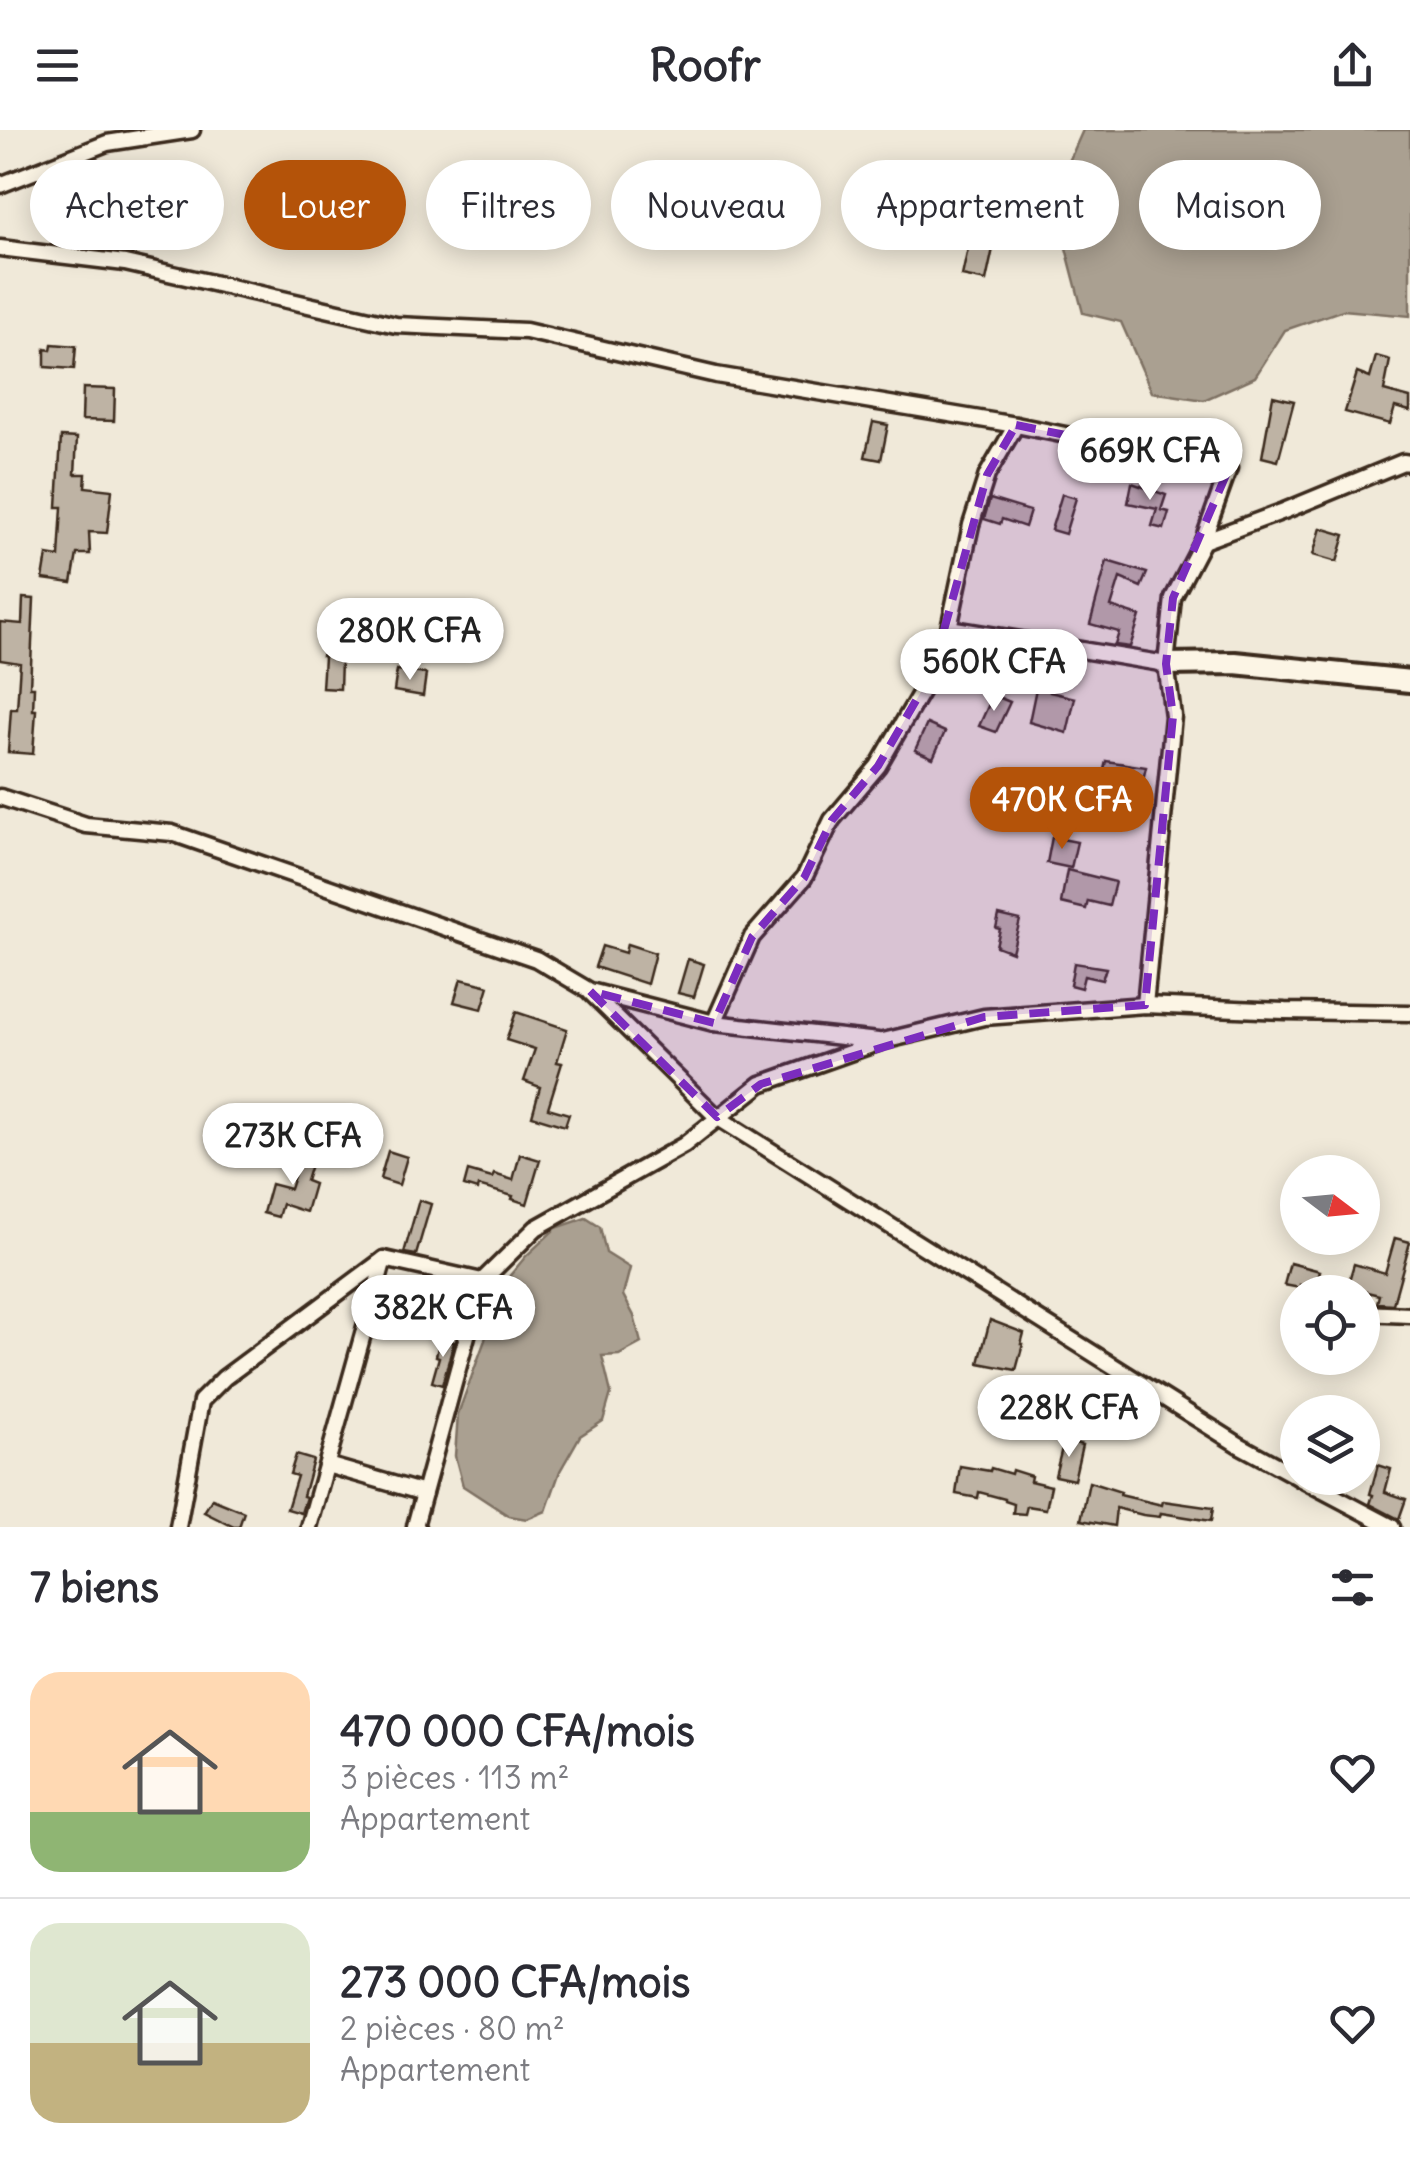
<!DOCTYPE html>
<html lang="fr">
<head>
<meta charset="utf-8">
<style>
	body { margin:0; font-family:Delius,sans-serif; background:#f7f7f7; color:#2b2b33; height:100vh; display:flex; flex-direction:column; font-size:38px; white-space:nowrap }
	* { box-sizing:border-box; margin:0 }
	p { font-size:32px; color:#7c7c81 }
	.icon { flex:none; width:55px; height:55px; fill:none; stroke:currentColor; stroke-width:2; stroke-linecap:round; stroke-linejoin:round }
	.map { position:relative; height:1397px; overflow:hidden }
	.panel { display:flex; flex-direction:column; background:#fff; flex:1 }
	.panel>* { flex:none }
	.hud { position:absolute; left:30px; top:30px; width:1350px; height:90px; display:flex; gap:20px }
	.needle { width:65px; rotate:106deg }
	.controls { position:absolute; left:1280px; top:1025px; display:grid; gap:20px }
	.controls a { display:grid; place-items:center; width:100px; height:100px; border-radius:50%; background:#fff; box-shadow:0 5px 25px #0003; font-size:50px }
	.price { position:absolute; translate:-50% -85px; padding:0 22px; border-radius:35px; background:#fff; color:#222; font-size:32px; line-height:65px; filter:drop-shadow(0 2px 5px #0008) }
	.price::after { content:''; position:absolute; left:50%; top:60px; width:30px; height:22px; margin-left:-15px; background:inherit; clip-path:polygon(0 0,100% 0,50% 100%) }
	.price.selected { background:#b45309; color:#fff }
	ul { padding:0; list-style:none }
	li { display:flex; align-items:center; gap:30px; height:250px; padding:0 30px }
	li+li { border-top:2px solid #e1e1e2 }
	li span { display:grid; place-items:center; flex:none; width:280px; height:200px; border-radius:30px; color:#555 }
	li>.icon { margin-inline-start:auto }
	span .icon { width:120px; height:120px; fill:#fffc; stroke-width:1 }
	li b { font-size:42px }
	h2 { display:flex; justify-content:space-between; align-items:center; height:120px; padding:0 30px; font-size:42px }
	.chip { padding:0 35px; border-radius:45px; background:#fff; box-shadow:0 5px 25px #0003; font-size:35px; line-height:90px }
	.chip.selected { background:#b45309; color:#fff }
	header { display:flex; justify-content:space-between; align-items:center; height:130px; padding:0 30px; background:#fff; font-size:45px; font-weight:700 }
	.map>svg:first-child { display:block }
	.water { fill:#aaa091; stroke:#7e7163; stroke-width:2.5 }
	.building { fill:#beb3a4; stroke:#3b2a1e; stroke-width:2.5 }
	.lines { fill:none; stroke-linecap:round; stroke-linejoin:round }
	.street-casing { stroke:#3b2a1e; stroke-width:21 }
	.secondary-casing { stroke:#3b2a1e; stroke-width:28 }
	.street { stroke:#fcf5e5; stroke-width:14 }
	.secondary { stroke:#fcf5e5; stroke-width:20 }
	.marked { fill:#7b2cbf; fill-opacity:0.2; stroke:#7b2cbf; stroke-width:8; stroke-dasharray:20 12; stroke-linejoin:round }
</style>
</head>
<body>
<header><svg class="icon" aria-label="menu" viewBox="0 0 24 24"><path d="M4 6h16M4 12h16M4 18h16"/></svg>Roofr<svg class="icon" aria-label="share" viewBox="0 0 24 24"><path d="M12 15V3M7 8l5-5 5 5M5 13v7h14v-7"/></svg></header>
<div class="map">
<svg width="1410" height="1397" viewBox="0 0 1410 1397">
	<rect width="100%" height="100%" fill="#f0e9d9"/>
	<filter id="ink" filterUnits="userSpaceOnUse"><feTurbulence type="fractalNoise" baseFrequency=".01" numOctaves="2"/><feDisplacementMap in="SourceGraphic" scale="20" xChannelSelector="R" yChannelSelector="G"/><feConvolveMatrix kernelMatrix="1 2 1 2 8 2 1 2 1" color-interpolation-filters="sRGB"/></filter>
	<g filter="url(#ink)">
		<!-- water -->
		<g class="water">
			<path d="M 1083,0 L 1410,0 L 1410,186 L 1343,180 L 1285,200 L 1255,247 L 1204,270 L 1152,262 L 1121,192 L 1083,183 L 1064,110 L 1067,36 Z"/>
			<path d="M 586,1088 L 600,1097 L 606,1123 L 630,1138 L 623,1165 L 634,1186 L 641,1213 L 619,1225 L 602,1226 L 611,1263 L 603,1291 L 580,1306 L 560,1341 L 546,1381 L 527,1389 L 509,1386 L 463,1356 L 455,1326 L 458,1284 L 485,1210 L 498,1160 L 526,1126 L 556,1098 Z"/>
		</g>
		<!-- building -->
		<g class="building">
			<path d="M 713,60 L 728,62 L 727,67 L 753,70 L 750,88 L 732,86 L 732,82 L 710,79 Z"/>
			<path d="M 970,109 L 994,114 L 986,151 L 962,146 Z"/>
			<path d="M 52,214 L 76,216 L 74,239 L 45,237 L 45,219 L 51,220 Z"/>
			<path d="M 1376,226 L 1390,230 L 1384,261 L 1410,268 L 1410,281 L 1395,277 L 1390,294 L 1345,282 L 1357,243 L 1370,248 Z"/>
			<path d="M 83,258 L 115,259 L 114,291 L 82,290 Z"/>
			<path d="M 1273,266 L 1294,271 L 1278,331 L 1262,327 Z"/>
			<path d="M 873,292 L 888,295 L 881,330 L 865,327 Z"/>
			<path d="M 61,307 L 77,308 L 75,344 L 86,344 L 85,357 L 112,360 L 107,403 L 89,402 L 90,424 L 77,424 L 72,453 L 43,449 L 47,425 L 59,427 L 62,377 L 57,377 Z"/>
			<path d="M 1132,353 L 1166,365 L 1161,380 L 1169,382 L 1164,399 L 1152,396 L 1157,379 L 1128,373 Z"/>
			<path d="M 1062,364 L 1076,368 L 1065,404 L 1051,400 Z"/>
			<path d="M 990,369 L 1030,381 L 1025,397 L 1002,389 L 1000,394 L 984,389 Z"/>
			<path d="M 1321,398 L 1345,405 L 1337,432 L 1313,425 Z"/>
			<path d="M 1107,431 L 1147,443 L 1141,457 L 1120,448 L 1111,477 L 1140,486 L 1130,517 L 1115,515 L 1119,502 L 1090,494 Z"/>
			<path d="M 23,468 L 34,469 L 30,557 L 34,557 L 33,580 L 36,580 L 33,624 L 8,622 L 11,579 L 17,579 L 20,533 L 0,530 L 0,492 L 22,494 Z"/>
			<path d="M 417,502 L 443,503 L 442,524 L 416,522 Z"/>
			<path d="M 326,506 L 350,511 L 347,531 L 341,530 L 340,559 L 322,558 L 324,527 L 322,526 Z"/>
			<path d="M 397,540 L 426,544 L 423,566 L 394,561 Z"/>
			<path d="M 1039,544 L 1054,547 L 1050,562 L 1075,568 L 1067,603 L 1029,592 Z"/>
			<path d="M 993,565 L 1010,572 L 996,602 L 979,596 Z"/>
			<path d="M 927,594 L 945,602 L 933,628 L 915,620 Z"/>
			<path d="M 1106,631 L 1146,637 L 1143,650 L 1145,651 L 1134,699 L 1118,696 L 1124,667 L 1100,662 L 1091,695 L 1075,690 L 1077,683 L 1032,671 L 1030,679 L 1016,676 L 1022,646 L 1037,649 L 1036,653 L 1080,664 L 1082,656 L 1099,661 Z"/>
			<path d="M 1052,707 L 1077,712 L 1071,738 L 1047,733 Z"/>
			<path d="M 1067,740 L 1115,752 L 1109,776 L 1088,771 L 1086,779 L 1061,773 Z"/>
			<path d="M 999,785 L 1020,790 L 1012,822 L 996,816 L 1000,799 L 996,798 Z"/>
			<path d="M 627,814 L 655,823 L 647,854 L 595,837 L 602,816 L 625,823 Z"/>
			<path d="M 688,829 L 704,834 L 694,867 L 678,863 Z"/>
			<path d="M 1074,833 L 1106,838 L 1102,850 L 1084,846 L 1081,858 L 1070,855 Z"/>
			<path d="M 461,849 L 489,856 L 482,879 L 454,872 Z"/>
			<path d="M 516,882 L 567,899 L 557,932 L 562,933 L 548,978 L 569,984 L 565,996 L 532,986 L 540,957 L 524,951 L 535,919 L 506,910 Z"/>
			<path d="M 304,1014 L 316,1018 L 306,1051 L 314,1054 L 306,1082 L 282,1074 L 278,1087 L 263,1083 L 271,1054 L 290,1059 Z"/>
			<path d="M 388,1021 L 407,1027 L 399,1055 L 380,1049 Z"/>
			<path d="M 520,1024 L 540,1030 L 527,1074 L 512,1069 L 513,1066 L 478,1056 L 477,1060 L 464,1056 L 468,1041 L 492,1048 L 494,1044 L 513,1050 Z"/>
			<path d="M 419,1070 L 431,1074 L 416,1125 L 404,1123 Z"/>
			<path d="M 1395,1108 L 1410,1112 L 1393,1174 L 1377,1173 L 1379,1165 L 1347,1157 L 1354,1134 L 1385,1143 Z"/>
			<path d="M 1290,1133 L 1320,1141 L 1315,1159 L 1300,1155 L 1300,1158 L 1284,1155 Z"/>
			<path d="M 990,1190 L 1024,1203 L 1021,1214 L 1023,1214 L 1016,1240 L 979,1233 Z"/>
			<path d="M 440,1209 L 454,1212 L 442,1255 L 432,1252 L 439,1227 L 436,1226 Z"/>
			<path d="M 1064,1310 L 1082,1315 L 1074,1350 L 1055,1346 Z"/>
			<path d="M 296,1325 L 313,1330 L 303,1366 L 306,1367 L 301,1383 L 287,1379 L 297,1346 L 290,1344 Z"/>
			<path d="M 1378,1335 L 1391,1339 L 1385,1362 L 1406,1369 L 1399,1389 L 1370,1374 L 1373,1365 L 1370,1364 Z"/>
			<path d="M 960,1336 L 990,1341 L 991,1338 L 1011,1344 L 1012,1340 L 1031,1346 L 1030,1351 L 1051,1356 L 1046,1379 L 1027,1376 L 1025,1384 L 1013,1383 L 1014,1374 L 1005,1371 L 1005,1369 L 979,1362 L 978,1368 L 956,1364 Z"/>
			<path d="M 1089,1352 L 1121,1362 L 1120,1365 L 1162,1375 L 1163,1371 L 1213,1378 L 1211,1391 L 1161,1383 L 1160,1387 L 1143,1385 L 1116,1378 L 1114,1396 L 1081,1390 Z"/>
			<path d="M 212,1369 L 244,1382 L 239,1397 L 234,1397 L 204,1382 Z"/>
		</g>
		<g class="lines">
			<defs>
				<g id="street">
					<path d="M 0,55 L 107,13 L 192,0"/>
					<path d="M 0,118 L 125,133 L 396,195 L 526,201 L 716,245 L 1016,295 L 1229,338 L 1203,411 L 1173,468 L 1166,534 L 1173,586 L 1145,875"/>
					<path d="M 1203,411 L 1284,381 L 1403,332 L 1410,333"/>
					<path d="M 949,498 L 1166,534"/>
					<path d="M 0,667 L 86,695 L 172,703 L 536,829 L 590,861 L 714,893 L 878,911"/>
					<path d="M 590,862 L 717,987 L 1239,1315 L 1298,1347"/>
					<path d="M 714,893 L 752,807 L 804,748 L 832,690 L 878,636 L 932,543 L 949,498 L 971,395 L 987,345 L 1016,295"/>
					<path d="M 1362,1183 L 1410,1185"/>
					<path d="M 327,1335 L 424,1363"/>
					<path d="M 1299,1348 L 1392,1397"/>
					<path d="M 178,1397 L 201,1271 L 224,1248 L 384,1129 L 482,1151 L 536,1098 L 684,1015 L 761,954 L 883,911 L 984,887 L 1145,875 L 1285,881 L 1410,883"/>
					<path d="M 309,1397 L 384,1129"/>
					<path d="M 417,1397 L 415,1396 L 424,1363 L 482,1151"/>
				</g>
				<path id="secondary" d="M 1166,534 L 1235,533 L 1410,551"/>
			</defs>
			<!-- street casing -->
			<use href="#street" class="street-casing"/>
			<!-- secondary casing -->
			<use href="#secondary" class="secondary-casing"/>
			<!-- street -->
			<use href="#street" class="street"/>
			<!-- secondary -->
			<use href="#secondary" class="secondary"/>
		</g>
	</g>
	<!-- marked area -->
	<path class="marked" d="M 1016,295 L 1229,338 L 1173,468 L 1166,534 L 1173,586 L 1145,875 L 984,887 L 761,954 L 717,987 L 590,861 L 714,893 L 752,807 L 804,748 L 832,690 L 878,636 L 932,543 L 987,345 Z"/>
</svg>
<div class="controls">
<a><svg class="needle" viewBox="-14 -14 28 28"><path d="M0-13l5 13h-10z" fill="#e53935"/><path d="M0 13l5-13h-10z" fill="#7c7c81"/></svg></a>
<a><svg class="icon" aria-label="locate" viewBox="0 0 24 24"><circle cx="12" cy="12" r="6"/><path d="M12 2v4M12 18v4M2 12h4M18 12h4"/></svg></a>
<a><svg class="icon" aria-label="layers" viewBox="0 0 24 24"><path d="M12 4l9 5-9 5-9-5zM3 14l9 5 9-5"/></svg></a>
</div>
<b class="price" style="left:1150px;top:373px">669K CFA</b>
<b class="price" style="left:410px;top:553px">280K CFA</b>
<b class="price" style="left:994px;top:584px">560K CFA</b>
<b class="price selected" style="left:1062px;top:722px">470K CFA</b>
<b class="price" style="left:293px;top:1058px">273K CFA</b>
<b class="price" style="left:443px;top:1230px">382K CFA</b>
<b class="price" style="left:1069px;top:1330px">228K CFA</b>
<div class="hud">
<a class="chip">Acheter</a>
<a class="chip selected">Louer</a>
<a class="chip">Filtres</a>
<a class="chip">Nouveau</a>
<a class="chip">Appartement</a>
<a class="chip">Maison</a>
</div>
</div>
<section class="panel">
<h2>7 biens<svg class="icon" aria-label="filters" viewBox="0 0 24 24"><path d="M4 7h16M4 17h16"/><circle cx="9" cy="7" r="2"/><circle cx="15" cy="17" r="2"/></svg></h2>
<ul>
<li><span style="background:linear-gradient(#ffd9b3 70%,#8fb573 0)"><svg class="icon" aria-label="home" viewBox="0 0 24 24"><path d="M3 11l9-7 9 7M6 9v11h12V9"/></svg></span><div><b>470 000 CFA/mois</b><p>3 pièces · 113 m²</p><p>Appartement</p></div><svg class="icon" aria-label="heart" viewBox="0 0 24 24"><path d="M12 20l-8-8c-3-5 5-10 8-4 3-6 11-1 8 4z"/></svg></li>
<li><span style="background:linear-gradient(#dfe7d0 60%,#c2b280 0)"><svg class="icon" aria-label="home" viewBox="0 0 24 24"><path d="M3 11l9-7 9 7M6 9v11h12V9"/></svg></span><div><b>273 000 CFA/mois</b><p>2 pièces · 80 m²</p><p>Appartement</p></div><svg class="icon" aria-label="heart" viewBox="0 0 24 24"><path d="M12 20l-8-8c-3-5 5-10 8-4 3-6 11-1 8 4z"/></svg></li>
</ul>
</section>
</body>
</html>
